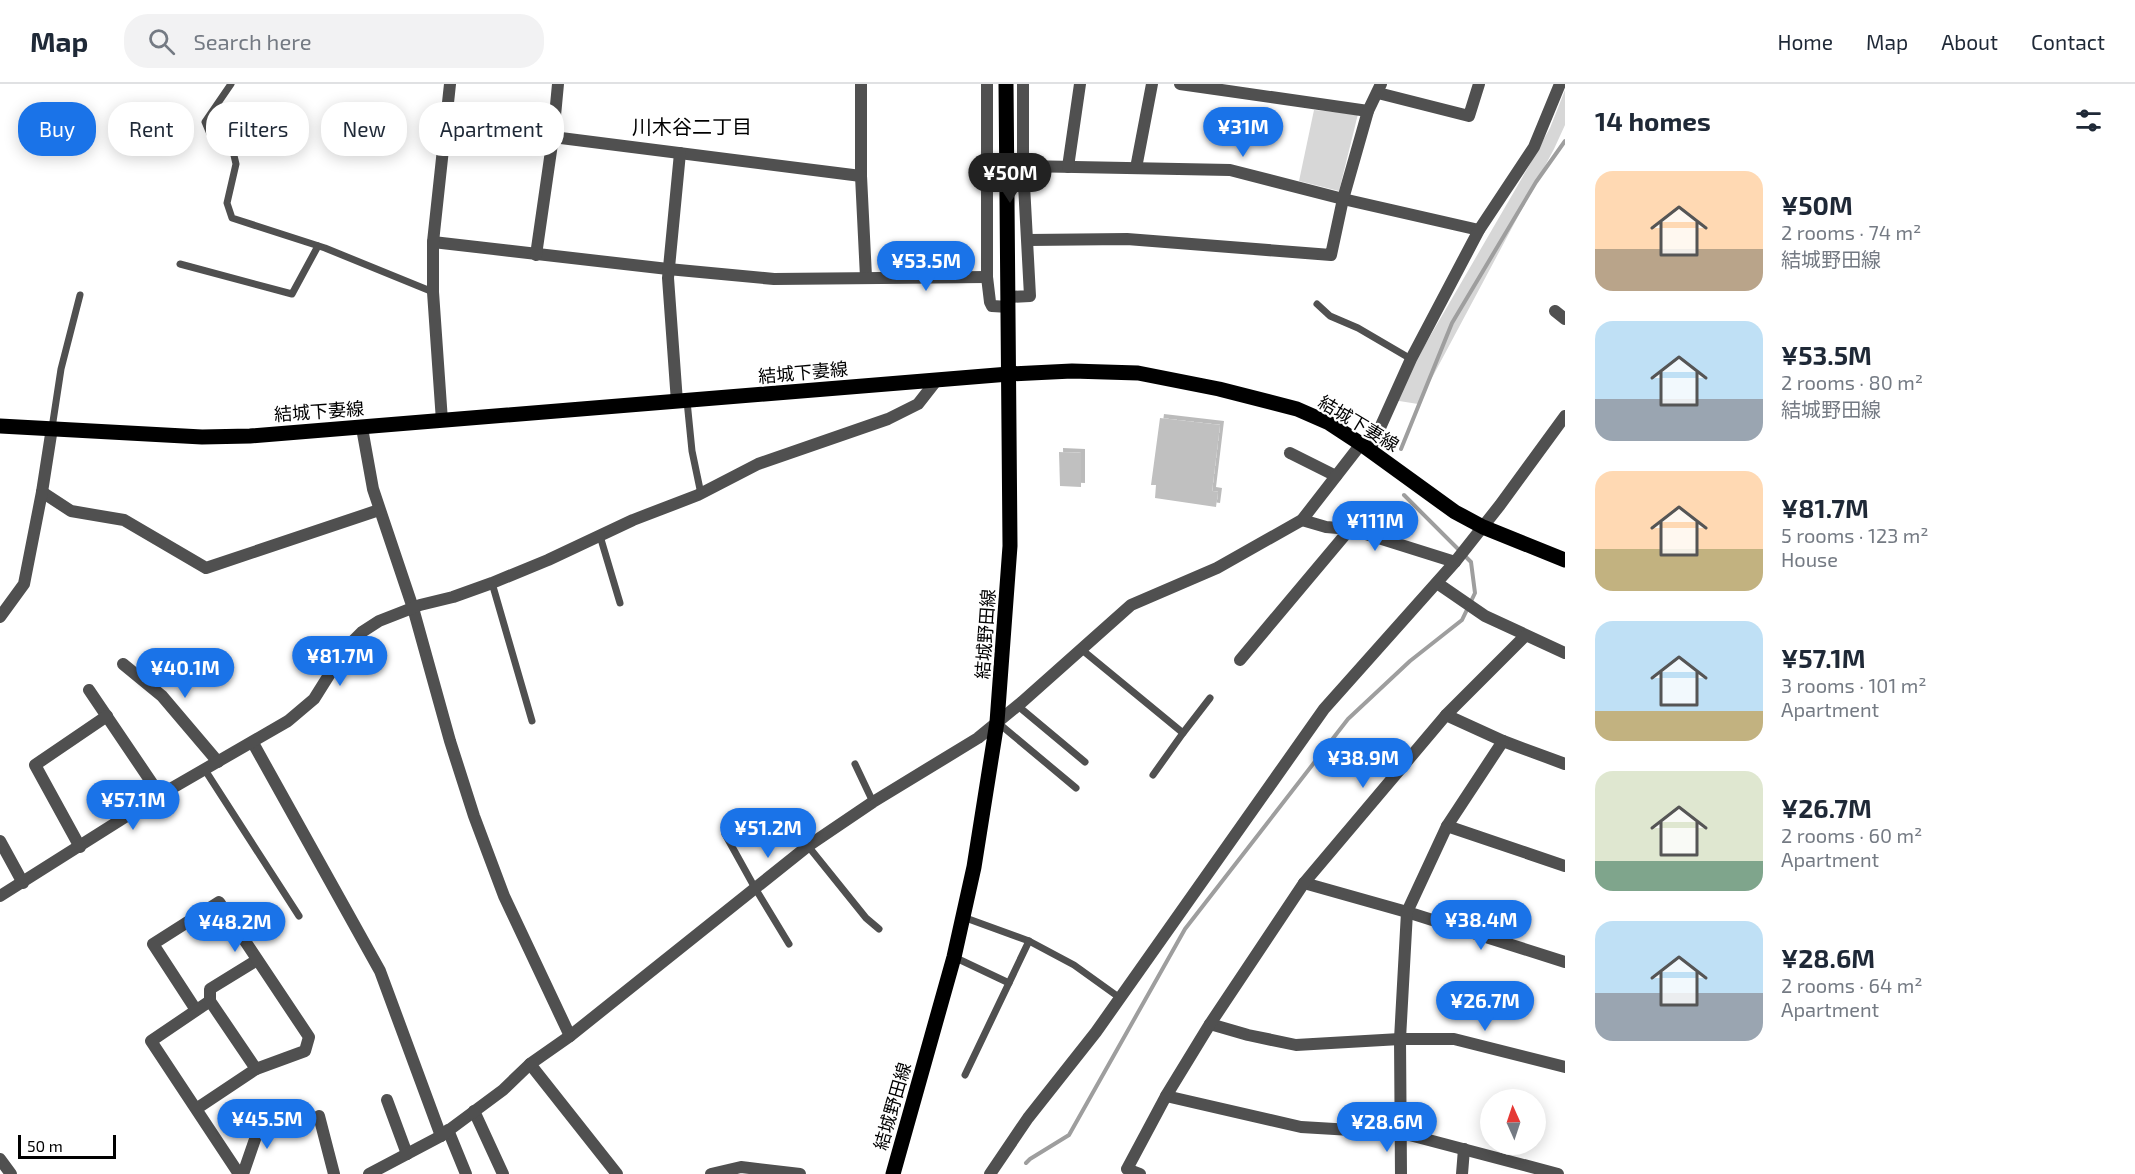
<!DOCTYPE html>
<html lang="en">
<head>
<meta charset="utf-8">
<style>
	body { margin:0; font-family:"Exo 2","Noto Sans JP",sans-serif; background:#f2f2f3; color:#1f2937; height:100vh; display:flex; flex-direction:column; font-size:22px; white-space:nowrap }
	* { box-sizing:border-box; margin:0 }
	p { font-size:20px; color:#747a83 }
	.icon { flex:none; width:33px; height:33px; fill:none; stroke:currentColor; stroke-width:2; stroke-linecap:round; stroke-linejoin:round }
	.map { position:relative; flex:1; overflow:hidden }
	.panel { display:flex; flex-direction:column; background:#fff; width:570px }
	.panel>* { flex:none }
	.guide { position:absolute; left:18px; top:18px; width:570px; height:54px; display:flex; gap:12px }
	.needle { width:39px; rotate:357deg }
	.fabs { position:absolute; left:1480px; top:1005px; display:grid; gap:12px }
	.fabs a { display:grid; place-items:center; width:66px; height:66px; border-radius:50%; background:#fff; box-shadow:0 3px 15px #0003; font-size:30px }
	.scale { position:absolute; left:18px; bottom:15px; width:98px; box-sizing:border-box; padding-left:6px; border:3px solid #000; border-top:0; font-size:16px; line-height:21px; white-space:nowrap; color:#000; -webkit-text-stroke:4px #fff; paint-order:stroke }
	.price { position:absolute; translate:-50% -51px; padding:0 14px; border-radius:21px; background:#1a73e8; color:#fff; font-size:20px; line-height:39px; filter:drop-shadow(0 2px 3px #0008) }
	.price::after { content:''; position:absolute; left:50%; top:36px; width:18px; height:14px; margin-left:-9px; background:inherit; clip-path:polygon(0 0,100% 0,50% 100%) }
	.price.on { background:#222; color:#fff }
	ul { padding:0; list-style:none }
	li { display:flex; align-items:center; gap:18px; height:150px; padding:0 30px }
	li span { display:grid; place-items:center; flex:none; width:168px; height:120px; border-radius:18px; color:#555 }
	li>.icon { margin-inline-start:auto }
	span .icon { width:72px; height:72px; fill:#fffc; stroke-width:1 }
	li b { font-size:26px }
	h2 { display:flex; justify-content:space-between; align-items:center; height:72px; padding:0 30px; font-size:26px }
	.tag { padding:0 21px; border-radius:24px; background:#fff; box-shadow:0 3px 15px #0003; font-size:21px; line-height:54px }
	.tag.on { background:#1a73e8; color:#fff }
	header { display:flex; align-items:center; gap:36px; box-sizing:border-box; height:84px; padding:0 30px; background:#fff; border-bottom:2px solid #e0e1e3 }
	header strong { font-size:28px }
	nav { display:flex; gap:33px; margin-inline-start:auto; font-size:21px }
	.search { width:420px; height:54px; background:#f2f2f3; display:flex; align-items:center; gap:15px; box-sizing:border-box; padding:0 21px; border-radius:24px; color:#747a83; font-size:22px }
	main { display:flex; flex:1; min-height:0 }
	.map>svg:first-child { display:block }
	.green { fill:#d7d7d7 }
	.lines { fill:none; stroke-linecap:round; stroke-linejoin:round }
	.stream { stroke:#9e9e9e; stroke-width:4 }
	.building { fill:#c0c0c0; filter:url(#shadow) }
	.service { stroke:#505050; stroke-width:7 }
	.minor { stroke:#505050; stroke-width:12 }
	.tertiary { stroke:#505050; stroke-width:12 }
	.primary { stroke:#000; stroke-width:15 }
	.labels { text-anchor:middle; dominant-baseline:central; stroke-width:4.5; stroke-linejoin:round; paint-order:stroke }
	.street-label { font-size:18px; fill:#000; stroke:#fff }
	.neighbourhood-label { font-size:20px; fill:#000; stroke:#fff }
</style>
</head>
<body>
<header>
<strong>Map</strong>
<div class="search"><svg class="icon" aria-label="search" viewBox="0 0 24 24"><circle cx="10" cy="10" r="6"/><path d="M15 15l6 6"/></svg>Search here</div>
<nav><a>Home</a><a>Map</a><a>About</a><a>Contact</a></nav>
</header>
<main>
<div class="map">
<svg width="1565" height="1090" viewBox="0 0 1565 1090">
	<defs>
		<filter id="shadow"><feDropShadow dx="4" dy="-4" stdDeviation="0" flood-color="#0004"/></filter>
	</defs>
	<rect width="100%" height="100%" fill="#fff"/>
	<!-- green -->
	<g class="green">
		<path d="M 1565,6 L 1565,41 L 1554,65 L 1418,320 L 1393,316 L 1522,94 L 1550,44 Z"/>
		<path d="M 1314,26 L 1358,30 L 1339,107 L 1299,97 Z"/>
	</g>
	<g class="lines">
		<!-- stream -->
		<g class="stream">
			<path d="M 1401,365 L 1452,239 L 1536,98 L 1565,57"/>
			<path d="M 1026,1079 L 1030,1075 L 1069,1051 L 1185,845 L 1348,635 L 1410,577 L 1462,536 L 1475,509 L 1471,478 L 1404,411"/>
		</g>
	</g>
	<!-- building -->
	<g class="building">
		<path d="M 1160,334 L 1220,341 L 1212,407 L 1218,408 L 1216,423 L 1155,414 L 1156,401 L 1151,401 Z"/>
		<path d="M 1059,368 L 1081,369 L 1081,403 L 1060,402 Z"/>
	</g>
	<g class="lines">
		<!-- service -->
		<g class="service">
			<path d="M 231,0 L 205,38 L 210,50 L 232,63 L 236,80 L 227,119 L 232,134 L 325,164 L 433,208"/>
			<path d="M 180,180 L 292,210 L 318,162"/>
			<path d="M 1317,220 L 1330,232 L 1358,244 L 1411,275"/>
			<path d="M 687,317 L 692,367 L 701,410"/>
			<path d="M 52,344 L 61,285 L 80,211"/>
			<path d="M 600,452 L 620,519"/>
			<path d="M 492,499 L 532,637"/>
			<path d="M 1081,565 L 1183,649 L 1210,614"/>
			<path d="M 1018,622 L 1085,678"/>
			<path d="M 997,638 L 1076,704"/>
			<path d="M 855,680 L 873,718"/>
			<path d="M 205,686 L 299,832"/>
			<path d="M 1153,691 L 1183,649"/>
			<path d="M 725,750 L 755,804 L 789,860"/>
			<path d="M 808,762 L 866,834 L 879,845"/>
			<path d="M 963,833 L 1029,857 L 1074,881 L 1120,914"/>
			<path d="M 954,873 L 1009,899"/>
			<path d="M 965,991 L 1029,857"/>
		</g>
		<!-- minor -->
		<g class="minor">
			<path d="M 861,0 L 861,92 L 866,193"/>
			<path d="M 987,0 L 987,193 L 990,218 L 992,222 L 1009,223"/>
			<path d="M 1180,0 L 1368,27"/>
			<path d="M 1378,9 L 1469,32 L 1479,0"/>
			<path d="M 553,53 L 861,92"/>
			<path d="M 1023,82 L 1230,86 L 1343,115 L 1479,146"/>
			<path d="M 1068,83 L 1080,0"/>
			<path d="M 1136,84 L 1152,0"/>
			<path d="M 1028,156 L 1127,155 L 1331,171 L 1343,115 L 1368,27 L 1381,0"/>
			<path d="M 433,158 L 668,185 L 774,195 L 987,193"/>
			<path d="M 536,171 L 553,53 L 558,0"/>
			<path d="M 1009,213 L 1030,212 L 1023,82 L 1023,0"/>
			<path d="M 1555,227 L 1565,235"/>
			<path d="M 677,318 L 668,194 L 680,69"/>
			<path d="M 362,344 L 373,405 L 413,524 L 450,657 L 474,732 L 504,812 L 570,952"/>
			<path d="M 1370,366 L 1411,275 L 1479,146 L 1534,63 L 1560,0"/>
			<path d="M 1290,369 L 1336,392"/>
			<path d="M 42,408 L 71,427 L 124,436 L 206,484 L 379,426"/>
			<path d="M 1302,436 L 1326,443 L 1350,445 L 1455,478"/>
			<path d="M 1437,499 L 1485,532 L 1565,569"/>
			<path d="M 0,533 L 24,500 L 42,408 L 52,344"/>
			<path d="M 1240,576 L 1350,445"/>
			<path d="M 123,580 L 162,612 L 218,678"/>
			<path d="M 89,606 L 160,711"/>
			<path d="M 1446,631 L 1503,657 L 1565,680"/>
			<path d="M 253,659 L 380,887 L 441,1052"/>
			<path d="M 1447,742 L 1565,782"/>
			<path d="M 0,757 L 23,799"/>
			<path d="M 80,763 L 35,681 L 107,632"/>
			<path d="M 1304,799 L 1407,828 L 1565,878"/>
			<path d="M 0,812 L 160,711 L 288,637 L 314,615 L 346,564 L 362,548 L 379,537 L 420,521 L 453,513 L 492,499 L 548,476 L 633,436 L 698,411 L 758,380 L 888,335 L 918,320 L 936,297"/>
			<path d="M 210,917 L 210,905 L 257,876"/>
			<path d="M 196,926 L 153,860 L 219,818 L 309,953 L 305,967 L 256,985"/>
			<path d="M 1210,940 L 1248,951 L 1296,961 L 1400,955 L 1454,955 L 1565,983"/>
			<path d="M 530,980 L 617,1090"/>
			<path d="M 1166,1012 L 1301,1043 L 1402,1049 L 1558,1090"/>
			<path d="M 387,1016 L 407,1070"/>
			<path d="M 196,1025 L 256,985 L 210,917 L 151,957 L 239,1090"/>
			<path d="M 474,1027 L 503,1090"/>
			<path d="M 319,1032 L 334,1090"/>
			<path d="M 448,1046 L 466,1090"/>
			<path d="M 0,1075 L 11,1090"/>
			<path d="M 243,1090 L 263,1032"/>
			<path d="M 369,1090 L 441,1052 L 503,1006 L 530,980 L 570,952 L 808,762 L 873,718 L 978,654 L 1022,618 L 1131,521 L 1217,484 L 1302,436 L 1361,360"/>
			<path d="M 711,1090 L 741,1083 L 800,1090"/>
			<path d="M 1140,1090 L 1127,1085 L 1166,1012 L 1210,940 L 1304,799 L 1446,631 L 1525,552"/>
			<path d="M 1401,1090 L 1400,955 L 1407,828 L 1447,742 L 1503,657"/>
			<path d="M 1462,1090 L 1464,1065"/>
		</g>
		<!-- tertiary -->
		<g class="tertiary">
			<path d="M 442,337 L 433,208 L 433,158 L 450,0"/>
			<path d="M 990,1090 L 1028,1034 L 1096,948 L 1324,625 L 1455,478 L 1500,421 L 1565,332"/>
		</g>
		<!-- primary -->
		<g class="primary">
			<path d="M 0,342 L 202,353 L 250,352 L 1009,290 L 1072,287 L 1138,289 L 1219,305 L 1297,325 L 1329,339 L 1361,360 L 1455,428 L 1483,443 L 1565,476"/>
			<path d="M 893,1090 L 954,873 L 974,783 L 997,638 L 1010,462 L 1006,0"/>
		</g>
	</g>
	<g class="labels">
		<!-- street labels -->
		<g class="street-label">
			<text transform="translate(803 288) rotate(-5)">結城下妻線</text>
			<text transform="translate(319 327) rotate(-4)">結城下妻線</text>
			<text transform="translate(1359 339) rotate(31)">結城下妻線</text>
			<text transform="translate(985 550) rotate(-86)">結城野田線</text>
			<text transform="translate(892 1022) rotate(-74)">結城野田線</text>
		</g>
		<!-- neighbourhood labels -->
		<g class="neighbourhood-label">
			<text x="692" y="42">川木谷二丁目</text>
		</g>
	</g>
</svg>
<div class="fabs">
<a><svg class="needle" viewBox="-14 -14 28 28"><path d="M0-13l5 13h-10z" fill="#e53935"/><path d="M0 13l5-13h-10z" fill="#747a83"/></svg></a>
</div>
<div class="scale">50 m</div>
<b class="price" style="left:1243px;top:74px">¥31M</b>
<b class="price on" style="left:1010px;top:120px">¥50M</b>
<b class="price" style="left:926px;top:208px">¥53.5M</b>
<b class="price" style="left:1375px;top:468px">¥111M</b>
<b class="price" style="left:340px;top:603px">¥81.7M</b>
<b class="price" style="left:185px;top:615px">¥40.1M</b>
<b class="price" style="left:1363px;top:705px">¥38.9M</b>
<b class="price" style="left:133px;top:747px">¥57.1M</b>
<b class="price" style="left:768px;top:775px">¥51.2M</b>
<b class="price" style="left:1481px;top:867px">¥38.4M</b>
<b class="price" style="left:235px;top:869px">¥48.2M</b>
<b class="price" style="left:1485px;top:948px">¥26.7M</b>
<b class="price" style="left:267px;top:1066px">¥45.5M</b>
<b class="price" style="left:1387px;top:1069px">¥28.6M</b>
<div class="guide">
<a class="tag on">Buy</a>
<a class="tag">Rent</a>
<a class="tag">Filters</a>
<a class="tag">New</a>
<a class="tag">Apartment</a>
</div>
</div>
<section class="panel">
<h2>14 homes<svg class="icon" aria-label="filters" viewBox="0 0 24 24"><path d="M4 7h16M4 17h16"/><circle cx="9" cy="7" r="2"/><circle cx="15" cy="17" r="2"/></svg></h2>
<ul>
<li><span style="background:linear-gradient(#ffd9b3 65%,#b9a48a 0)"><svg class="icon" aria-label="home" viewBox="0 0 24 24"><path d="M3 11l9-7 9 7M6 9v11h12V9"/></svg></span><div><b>¥50M</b><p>2 rooms · 74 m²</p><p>結城野田線</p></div></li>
<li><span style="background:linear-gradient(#bfe0f5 65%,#9aa5b1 0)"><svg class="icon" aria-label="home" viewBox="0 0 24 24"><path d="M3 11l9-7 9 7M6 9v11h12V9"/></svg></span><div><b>¥53.5M</b><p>2 rooms · 80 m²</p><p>結城野田線</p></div></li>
<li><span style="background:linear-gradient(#ffd9b3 65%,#c2b280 0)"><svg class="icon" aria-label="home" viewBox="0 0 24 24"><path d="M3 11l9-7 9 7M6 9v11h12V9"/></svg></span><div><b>¥81.7M</b><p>5 rooms · 123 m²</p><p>House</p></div></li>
<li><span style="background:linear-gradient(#bfe0f5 75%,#c2b280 0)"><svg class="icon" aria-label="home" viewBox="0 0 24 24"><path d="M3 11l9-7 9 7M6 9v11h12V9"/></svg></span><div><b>¥57.1M</b><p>3 rooms · 101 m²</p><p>Apartment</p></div></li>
<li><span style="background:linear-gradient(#dfe7d0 75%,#7fa58c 0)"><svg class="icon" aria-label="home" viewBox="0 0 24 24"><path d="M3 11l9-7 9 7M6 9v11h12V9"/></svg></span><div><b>¥26.7M</b><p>2 rooms · 60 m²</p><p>Apartment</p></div></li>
<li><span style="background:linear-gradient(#bfe0f5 60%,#9aa5b1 0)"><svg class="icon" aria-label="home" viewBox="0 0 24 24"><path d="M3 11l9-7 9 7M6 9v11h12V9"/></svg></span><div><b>¥28.6M</b><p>2 rooms · 64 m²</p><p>Apartment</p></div></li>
</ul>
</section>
</main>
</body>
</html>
